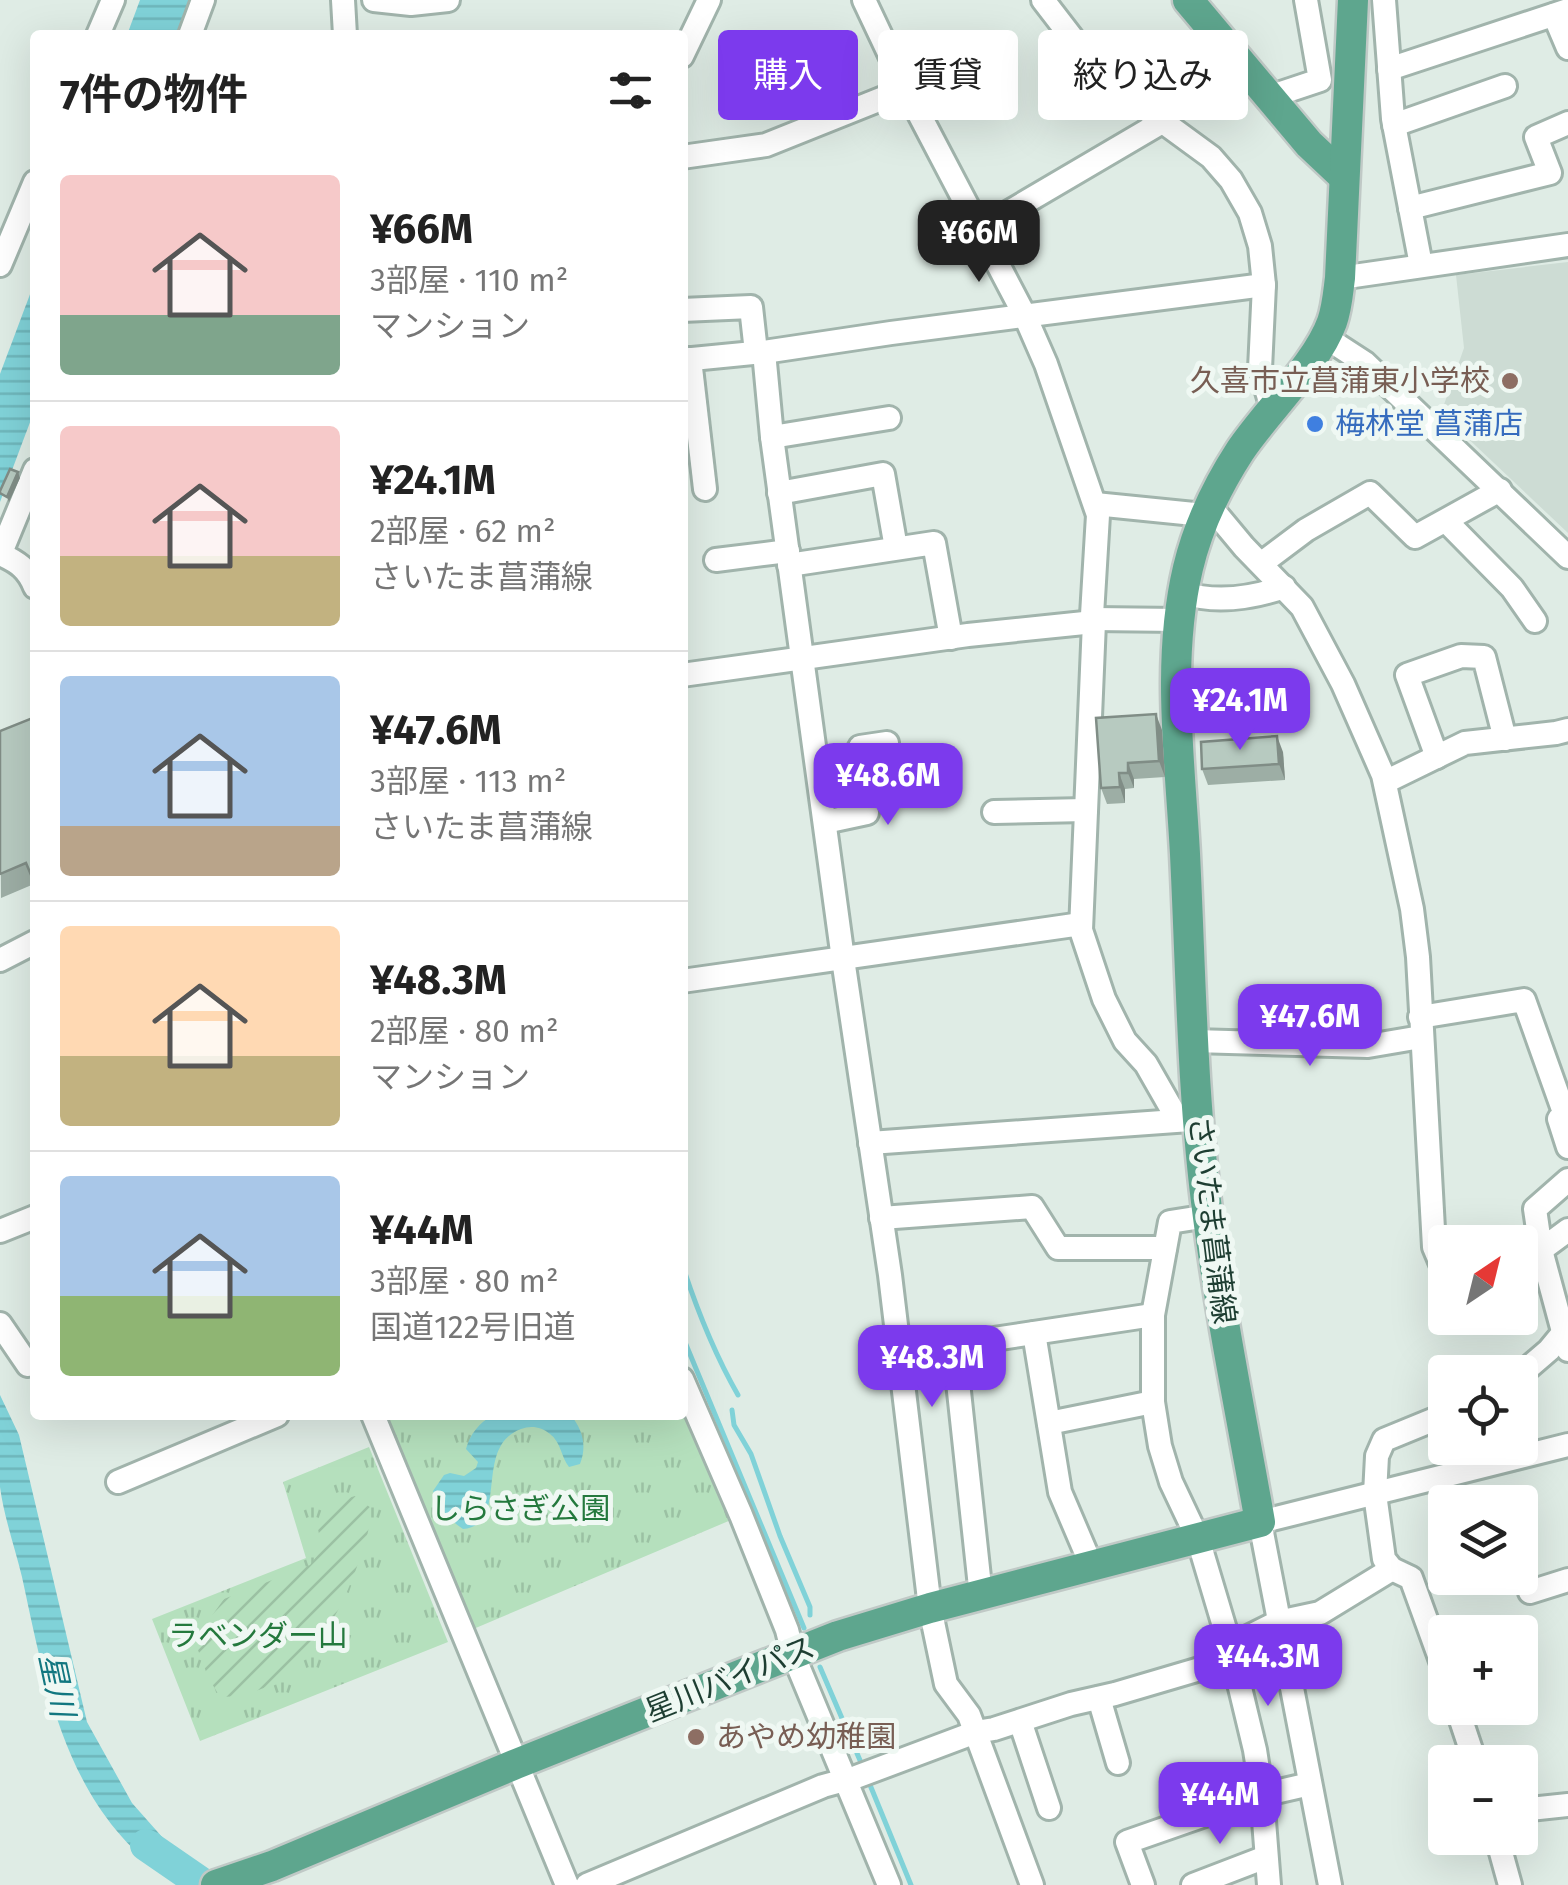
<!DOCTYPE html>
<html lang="ja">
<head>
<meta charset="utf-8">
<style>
	body { margin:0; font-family:"Fira Sans","Noto Sans JP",sans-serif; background:#f2f2f2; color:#222; height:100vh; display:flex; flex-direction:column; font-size:38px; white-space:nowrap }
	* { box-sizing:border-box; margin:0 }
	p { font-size:32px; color:#767676 }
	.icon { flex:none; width:55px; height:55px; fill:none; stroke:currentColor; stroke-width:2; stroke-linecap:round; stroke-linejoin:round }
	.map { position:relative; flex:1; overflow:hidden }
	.details { position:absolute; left:30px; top:30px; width:658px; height:1390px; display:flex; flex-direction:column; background:#fff; border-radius:10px; box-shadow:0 10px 40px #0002 }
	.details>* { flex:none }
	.banner { position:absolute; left:718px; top:30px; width:700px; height:90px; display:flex; gap:20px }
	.needle { width:65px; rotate:35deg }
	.fabs { position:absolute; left:1428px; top:1225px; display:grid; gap:20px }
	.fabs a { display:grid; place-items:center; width:110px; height:110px; border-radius:10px; background:#fff; box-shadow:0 10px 40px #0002; font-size:50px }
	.price { position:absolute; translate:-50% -85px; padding:0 22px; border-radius:20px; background:#7c3aed; color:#fff; font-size:32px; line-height:65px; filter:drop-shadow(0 2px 5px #0008) }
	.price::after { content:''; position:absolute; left:50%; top:60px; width:30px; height:22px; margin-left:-15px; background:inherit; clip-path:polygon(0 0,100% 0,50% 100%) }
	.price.current { background:#222; color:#fff }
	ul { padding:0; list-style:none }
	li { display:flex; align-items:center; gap:30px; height:250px; padding:0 30px }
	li+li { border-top:2px solid #e0e0e0 }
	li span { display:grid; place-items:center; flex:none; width:280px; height:200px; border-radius:10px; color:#555 }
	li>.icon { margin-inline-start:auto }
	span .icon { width:120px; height:120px; fill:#fffc; stroke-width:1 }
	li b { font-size:42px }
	h2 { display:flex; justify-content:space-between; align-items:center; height:120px; padding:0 30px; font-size:42px }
	.chip { padding:0 35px; border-radius:10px; background:#fff; box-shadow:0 10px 40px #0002; font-size:35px; line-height:90px }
	.chip.current { background:#7c3aed; color:#fff }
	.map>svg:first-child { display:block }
	.built { fill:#cddcd4 }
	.grass { fill:url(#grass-tufts) }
	.garden { fill:url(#garden-furrows) }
	.water { fill:url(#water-rules) }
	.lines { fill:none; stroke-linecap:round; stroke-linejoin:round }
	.stream { stroke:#80d2d8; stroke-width:5 }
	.river { stroke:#80d2d8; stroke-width:32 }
	.minor-casing { stroke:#a1b4ac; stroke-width:28 }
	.major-casing { stroke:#c0c9c6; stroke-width:35 }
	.minor { stroke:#fff; stroke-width:22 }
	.major { stroke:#5ea68e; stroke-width:30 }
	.wall { fill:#9daea5 }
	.shaded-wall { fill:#808d86 }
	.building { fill:#b7cac0; stroke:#808d86; stroke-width:2.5 }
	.education-dot { fill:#8d6e63; stroke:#eff8f3; stroke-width:4 }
	.shop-dot { fill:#3f7fe0; stroke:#eff8f3; stroke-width:4 }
	.labels { text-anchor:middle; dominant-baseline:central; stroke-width:10; stroke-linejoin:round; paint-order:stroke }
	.education-label { font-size:30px; fill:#785e54; stroke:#eff8f3; text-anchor:end }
	.shop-label { font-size:30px; fill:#366cbe; stroke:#eff8f3; text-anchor:start }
	.street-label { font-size:30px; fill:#1e3e32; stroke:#eff8f3 }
	.park-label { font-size:30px; fill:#24793d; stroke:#eff8f3 }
	.water-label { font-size:32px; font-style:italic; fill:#127780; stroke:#eff8f3 }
</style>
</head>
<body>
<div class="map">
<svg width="1568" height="1885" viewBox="0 0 1568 1885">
	<defs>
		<pattern id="grass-tufts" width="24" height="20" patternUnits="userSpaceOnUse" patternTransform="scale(2.5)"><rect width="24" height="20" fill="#b5e0bd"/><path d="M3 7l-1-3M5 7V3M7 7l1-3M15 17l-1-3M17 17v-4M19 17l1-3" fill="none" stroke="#9bc1a3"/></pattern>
		<pattern id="garden-furrows" width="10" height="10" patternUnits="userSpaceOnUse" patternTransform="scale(2.5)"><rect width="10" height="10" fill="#b5e0bd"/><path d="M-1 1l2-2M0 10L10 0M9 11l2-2" fill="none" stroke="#9bc1a3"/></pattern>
		<pattern id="water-rules" width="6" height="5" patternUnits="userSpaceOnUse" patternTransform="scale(2.5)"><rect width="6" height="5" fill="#80d2d8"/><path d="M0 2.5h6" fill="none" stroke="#6eb5ba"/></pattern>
	</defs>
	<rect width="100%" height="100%" fill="#dfece5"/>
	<!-- built -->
	<path class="built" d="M 1568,262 L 1568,533 L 1441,413 L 1464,348 L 1456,275 Z"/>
	<!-- grass -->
	<g class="grass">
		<path d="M 683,1397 L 733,1516 L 731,1520 L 471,1630 L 381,1415 L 682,1415 Z"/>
		<path d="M 369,1447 L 448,1642 L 200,1741 L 152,1619 L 306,1558 L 283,1482 Z"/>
	</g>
	<!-- garden -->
	<path class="garden" d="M 355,1496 L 371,1508 C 371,1527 365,1543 359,1561 C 338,1623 294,1698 220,1697 L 208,1677 L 198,1650 L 202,1633 L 211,1617 L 224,1599 L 310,1565 L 322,1549 L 318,1529 C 327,1515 338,1500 355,1496 Z"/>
	<!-- water -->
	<g class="water">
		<path d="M 140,0 L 189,0 L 176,35 L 127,35 Z"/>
		<path d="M 35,281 L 35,409 L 0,502 L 0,374 Z"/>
		<path d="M 0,1395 L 19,1435 L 87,1722 L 132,1803 L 171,1847 L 197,1866 L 164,1875 C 66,1804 46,1688 22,1577 C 15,1548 4,1517 0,1487 C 0,1457 0,1425 0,1395 Z"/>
		<path d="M 493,1415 L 571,1415 C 583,1431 587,1446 580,1464 L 569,1467 C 561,1457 561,1442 550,1434 C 542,1427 531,1425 521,1429 C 472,1447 511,1525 463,1529 C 449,1520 438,1507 433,1491 L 444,1475 L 450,1473 L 464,1476 L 476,1468 L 478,1462 L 466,1449 C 470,1434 479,1423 493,1415 Z"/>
	</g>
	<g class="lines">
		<!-- stream -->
		<g class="stream">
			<path d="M 682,1264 C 697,1310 714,1353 738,1395"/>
			<path d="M 682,1335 L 804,1628"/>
			<path d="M 732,1410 L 734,1425 L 751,1454 L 780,1536 L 810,1607 L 810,1615"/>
			<path d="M 820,1667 L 862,1765"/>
			<path d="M 868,1780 L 911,1885"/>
		</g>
		<!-- river -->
		<path class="river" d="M 146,1845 L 204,1885"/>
		<defs>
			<g id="minor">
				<path d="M 343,0 L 345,35"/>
				<path d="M 374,0 L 411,4 L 448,0"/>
				<path d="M 864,0 L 906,89 L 1025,316 L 1046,364 L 1098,515 L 1092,615 L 1094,622 L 1081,930 L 1104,999 L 1125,1041 L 1146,1064 L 1178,1120"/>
				<path d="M 1043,0 L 1093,65 L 1129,97 L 1211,157 L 1231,180 L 1250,213 L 1260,246 L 1264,285 L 1260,369 L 1272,408"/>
				<path d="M 1384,0 L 1393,119 L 1421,265"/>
				<path d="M 1554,15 L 1568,48"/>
				<path d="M 98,35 L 113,0"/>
				<path d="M 190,35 L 203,0"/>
				<path d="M 682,56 L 709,0"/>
				<path d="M 1389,69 L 1568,10"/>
				<path d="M 1269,97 L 1320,80 L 1306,0"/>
				<path d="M 1394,125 L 1505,86"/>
				<path d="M 682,157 L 766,145 L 906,89"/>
				<path d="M 1410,208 L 1550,173 L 1536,137 L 1568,123"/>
				<path d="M 980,229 L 1162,122"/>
				<path d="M 0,265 L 35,182"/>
				<path d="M 1340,278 L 1568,245"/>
				<path d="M 682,310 L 751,307 L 756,352"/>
				<path d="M 1325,337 L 1365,363 L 1568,557"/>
				<path d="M 764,352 L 772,437 L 843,959 L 890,1275 L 930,1608 L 946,1684 L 969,1715 L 1032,1885"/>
				<path d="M 690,359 L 705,489"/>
				<path d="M 682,360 L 764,352 L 891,333 L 1264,285"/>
				<path d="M 772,437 L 889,418"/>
				<path d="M 779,493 L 883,474 L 896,548"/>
				<path d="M 1095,504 L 1204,515"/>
				<path d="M 1209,505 L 1244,547 L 1302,607 L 1343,684 L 1383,775 L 1412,909 L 1418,957 L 1434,1247 L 1445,1273"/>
				<path d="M 1446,521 L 1512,588 L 1535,621"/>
				<path d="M 0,554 C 18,562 28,569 35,587"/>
				<path d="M 0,555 L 35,470"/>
				<path d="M 716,560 L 788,551"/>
				<path d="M 1262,563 L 1306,530 L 1370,493 L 1415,537 L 1500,490"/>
				<path d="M 789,565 L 934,543 L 951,638"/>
				<path d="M 1183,593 C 1215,603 1252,598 1284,587"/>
				<path d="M 1093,619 L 1179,620"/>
				<path d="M 682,675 L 968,635 L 1094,622"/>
				<path d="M 1437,757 L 1407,675 L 1461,656 L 1484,657 L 1505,739"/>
				<path d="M 1385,782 L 1465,743 L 1556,733 L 1568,730"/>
				<path d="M 994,812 L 1086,810"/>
				<path d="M 825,822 L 867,813 L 860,747 L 887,743"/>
				<path d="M 0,960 L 35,942"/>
				<path d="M 682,981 L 1081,924"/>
				<path d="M 1420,1017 L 1524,1000 L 1565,1115 L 1559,1119 L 1568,1147"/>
				<path d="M 1194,1041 L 1368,1046 L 1421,1037"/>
				<path d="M 870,1143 L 1190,1120"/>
				<path d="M 1568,1180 L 1535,1209 L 1541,1250 L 1568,1230"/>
				<path d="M 1208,1216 L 1170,1222 L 1153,1315 L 1153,1402 L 1160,1446 L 1171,1482 L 1198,1539 L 1230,1646 L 1255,1750 L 1262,1795 L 1269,1885"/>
				<path d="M 881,1218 L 1032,1207 L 1058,1248 L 1165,1248"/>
				<path d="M 0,1231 L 35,1217"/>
				<path d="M 1520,1256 L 1541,1250 L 1568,1350"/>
				<path d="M 0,1324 L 28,1365"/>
				<path d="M 1034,1333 L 1060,1492 L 1092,1567"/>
				<path d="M 1520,1375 L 1549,1350 L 1568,1327"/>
				<path d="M 682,1379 L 741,1515 L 787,1630 L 793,1654 L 889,1885"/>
				<path d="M 373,1415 L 567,1885"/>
				<path d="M 1445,1415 L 1384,1440 L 1377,1456 L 1375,1494 L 1384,1559 L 1392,1569 L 1411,1578 L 1445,1672"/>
				<path d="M 1049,1423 L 1153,1402"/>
				<path d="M 118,1482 L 277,1415"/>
				<path d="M 1530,1592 L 1568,1580"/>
				<path d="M 981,1596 L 954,1345 L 1153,1315"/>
				<path d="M 1099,1698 L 1118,1763"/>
				<path d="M 1457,1708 L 1475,1762"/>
				<path d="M 1020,1721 L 1049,1808"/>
				<path d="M 1520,1810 L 1568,1805"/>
				<path d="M 1497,1838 L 1510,1885"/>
				<path d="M 587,1885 L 823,1786 L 856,1777 L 976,1732 L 994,1729 L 1071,1704 L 1115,1694 L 1210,1666 L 1230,1646 L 1278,1622 L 1320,1613 L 1392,1569"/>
				<path d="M 1143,1885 L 1127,1842 L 1262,1795 L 1310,1784"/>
				<path d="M 1193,1885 L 1266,1857"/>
				<path d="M 1330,1885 L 1260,1522 L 1568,1445"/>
			</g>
			<g id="major">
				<path d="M 1188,0 L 1309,144 L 1343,176"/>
				<path d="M 216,1885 L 272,1866 L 516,1764 L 838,1636 L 930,1608 L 1260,1522 C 1242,1420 1221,1319 1208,1217 C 1192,1097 1191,975 1185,854 C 1180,760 1166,661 1188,568 C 1198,526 1216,488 1240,451 C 1266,412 1317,364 1332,322 C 1337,308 1338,293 1340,278 L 1353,0"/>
			</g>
		</defs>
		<!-- minor casing -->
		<use href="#minor" class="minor-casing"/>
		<!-- major casing -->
		<use href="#major" class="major-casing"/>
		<!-- minor -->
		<use href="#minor" class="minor"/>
		<!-- major -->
		<use href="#major" class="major"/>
	</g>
	<!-- wall -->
	<g class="wall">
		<path d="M 35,717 L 35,887 L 34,884 L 1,898 L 0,731 Z"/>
		<path d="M 1162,730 L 1165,777 L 1134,779 L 1134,788 L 1125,789 L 1125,803 L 1107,804 L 1101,788 Z"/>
		<path d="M 1283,752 L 1285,780 L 1208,785 L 1202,769 Z"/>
	</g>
	<!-- shaded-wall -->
	<g class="shaded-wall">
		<path d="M 18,472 L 20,478 L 9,502 L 7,497 Z"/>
		<path d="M 1156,714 L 1162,730 L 1165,777 L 1159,761 Z"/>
		<path d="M 1277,736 L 1283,752 L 1285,780 L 1279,764 Z"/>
		<path d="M 1128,763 L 1134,779 L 1134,788 L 1128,773 Z"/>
		<path d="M 1119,773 L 1125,789 L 1125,803 L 1120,787 Z"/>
	</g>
	<!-- building -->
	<g class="building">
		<path d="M 10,469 L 18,472 L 7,497 L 0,493 L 0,491 Z"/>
		<path d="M 1156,714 L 1159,761 L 1128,763 L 1128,773 L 1119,773 L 1120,787 L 1101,788 L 1096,718 Z"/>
		<path d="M 35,717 L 35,882 L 34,882 L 26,863 L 0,874 L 0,731 Z"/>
		<path d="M 1277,736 L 1279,764 L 1202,769 L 1201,742 Z"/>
	</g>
	<!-- markers -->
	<g class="education-dot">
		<circle cx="1510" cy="381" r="10"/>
		<circle cx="696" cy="1737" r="10"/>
	</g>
	<circle class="shop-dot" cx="1315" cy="424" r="10"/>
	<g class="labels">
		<!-- education labels -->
		<g class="education-label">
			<text x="1490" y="381">久喜市立菖蒲東小学校</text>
			<text x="716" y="1737" text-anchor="start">あやめ幼稚園</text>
		</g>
		<!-- shop labels -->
		<g class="shop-label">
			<text x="1335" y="424">梅林堂 菖蒲店</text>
		</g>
		<!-- street labels -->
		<g class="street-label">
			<text transform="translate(1212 1220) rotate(83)">さいたま菖蒲線</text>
			<text transform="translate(730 1679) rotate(-22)">星川バイパス</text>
		</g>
		<!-- park labels -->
		<g class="park-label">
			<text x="520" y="1509">しらさぎ公園</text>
			<text x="258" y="1636">ラベンダー山</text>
		</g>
		<!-- water labels -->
		<g class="water-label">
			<text transform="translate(57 1685) rotate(78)">星川</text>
		</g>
	</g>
</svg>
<div class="fabs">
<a><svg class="needle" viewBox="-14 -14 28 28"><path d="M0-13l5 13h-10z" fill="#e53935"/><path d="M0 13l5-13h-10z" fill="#767676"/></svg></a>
<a><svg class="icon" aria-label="locate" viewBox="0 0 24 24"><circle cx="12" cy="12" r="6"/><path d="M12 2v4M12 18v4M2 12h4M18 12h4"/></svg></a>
<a><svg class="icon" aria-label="layers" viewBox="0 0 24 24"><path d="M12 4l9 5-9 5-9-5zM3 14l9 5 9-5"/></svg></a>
<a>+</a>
<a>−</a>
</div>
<b class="price current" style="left:979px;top:285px">¥66M</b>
<b class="price" style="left:1240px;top:753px">¥24.1M</b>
<b class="price" style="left:888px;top:828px">¥48.6M</b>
<b class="price" style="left:1310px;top:1069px">¥47.6M</b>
<b class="price" style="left:932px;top:1410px">¥48.3M</b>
<b class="price" style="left:1268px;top:1709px">¥44.3M</b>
<b class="price" style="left:1220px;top:1847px">¥44M</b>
<div class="banner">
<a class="chip current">購入</a>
<a class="chip">賃貸</a>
<a class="chip">絞り込み</a>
</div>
<section class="details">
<h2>7件の物件<svg class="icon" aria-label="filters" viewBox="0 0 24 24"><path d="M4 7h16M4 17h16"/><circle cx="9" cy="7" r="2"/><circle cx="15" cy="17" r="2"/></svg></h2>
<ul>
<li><span style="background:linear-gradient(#f6c9c9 70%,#7fa58c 0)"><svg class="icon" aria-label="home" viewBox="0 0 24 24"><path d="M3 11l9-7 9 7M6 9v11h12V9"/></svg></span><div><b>¥66M</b><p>3部屋 · 110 m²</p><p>マンション</p></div></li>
<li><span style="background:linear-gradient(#f6c9c9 65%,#c2b280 0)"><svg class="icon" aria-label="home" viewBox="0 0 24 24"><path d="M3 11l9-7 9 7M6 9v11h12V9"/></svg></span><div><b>¥24.1M</b><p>2部屋 · 62 m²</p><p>さいたま菖蒲線</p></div></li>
<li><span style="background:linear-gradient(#a9c7e8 75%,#b9a48a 0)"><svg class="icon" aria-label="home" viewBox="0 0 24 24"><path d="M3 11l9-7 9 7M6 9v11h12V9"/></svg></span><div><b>¥47.6M</b><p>3部屋 · 113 m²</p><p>さいたま菖蒲線</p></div></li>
<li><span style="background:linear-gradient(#ffd9b3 65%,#c2b280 0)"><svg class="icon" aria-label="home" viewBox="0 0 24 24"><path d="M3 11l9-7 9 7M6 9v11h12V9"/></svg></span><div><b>¥48.3M</b><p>2部屋 · 80 m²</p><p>マンション</p></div></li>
<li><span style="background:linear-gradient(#a9c7e8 60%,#8fb573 0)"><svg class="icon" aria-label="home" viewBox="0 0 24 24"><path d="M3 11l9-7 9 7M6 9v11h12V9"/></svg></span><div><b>¥44M</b><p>3部屋 · 80 m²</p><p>国道122号旧道</p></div></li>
</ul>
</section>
</div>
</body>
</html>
